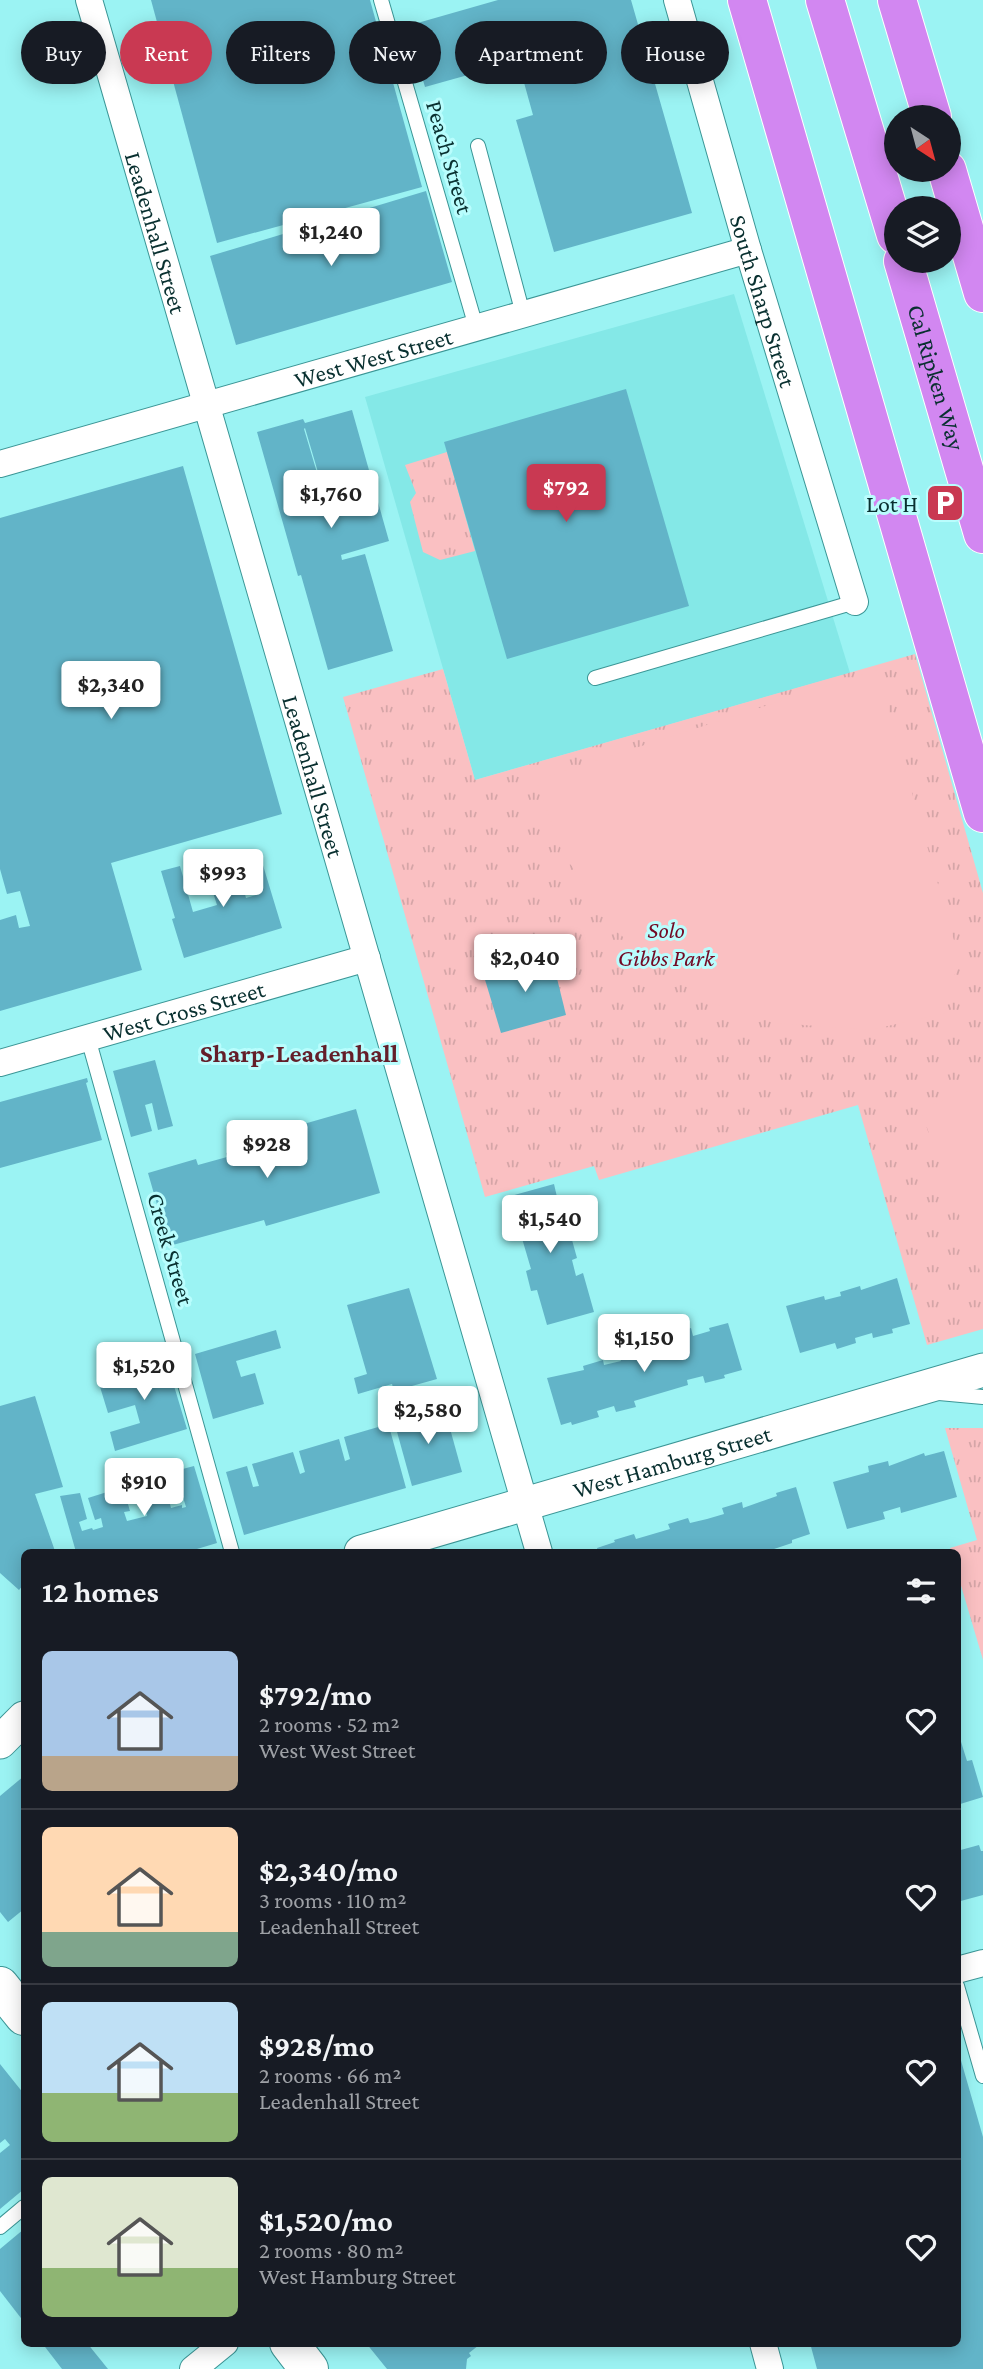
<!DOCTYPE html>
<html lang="en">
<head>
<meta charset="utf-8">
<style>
	body { margin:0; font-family:"Crimson Pro",serif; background:#20242c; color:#f1f3f6; height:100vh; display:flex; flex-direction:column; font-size:26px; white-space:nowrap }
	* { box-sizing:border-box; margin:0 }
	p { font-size:23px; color:#9ea1a6 }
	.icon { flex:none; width:38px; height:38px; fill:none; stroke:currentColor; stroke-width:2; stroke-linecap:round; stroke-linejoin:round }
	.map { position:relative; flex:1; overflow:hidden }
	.sheet { position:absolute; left:21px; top:1549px; width:940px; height:798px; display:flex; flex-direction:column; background:#171b24; border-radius:10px; box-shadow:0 4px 18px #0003 }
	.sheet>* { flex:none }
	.guide { position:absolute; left:21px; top:21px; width:942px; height:63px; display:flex; gap:14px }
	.needle { width:46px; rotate:144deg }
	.tools { position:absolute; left:884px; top:105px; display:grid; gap:14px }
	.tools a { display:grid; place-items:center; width:77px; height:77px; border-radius:50%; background:#171b24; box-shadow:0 4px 18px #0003; font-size:35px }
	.price { position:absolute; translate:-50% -60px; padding:0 16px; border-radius:7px; background:#fff; color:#222; font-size:23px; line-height:46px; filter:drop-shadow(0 2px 4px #0008) }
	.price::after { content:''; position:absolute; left:50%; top:42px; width:21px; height:16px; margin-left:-10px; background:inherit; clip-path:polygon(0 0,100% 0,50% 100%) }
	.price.active { background:#c93952; color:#fff }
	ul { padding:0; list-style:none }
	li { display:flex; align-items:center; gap:21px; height:175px; padding:0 21px }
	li+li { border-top:2px solid #363941 }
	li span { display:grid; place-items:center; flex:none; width:196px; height:140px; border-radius:10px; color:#555 }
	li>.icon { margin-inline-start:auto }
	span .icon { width:84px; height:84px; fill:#fffc; stroke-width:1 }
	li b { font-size:30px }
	h2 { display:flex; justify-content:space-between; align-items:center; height:84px; padding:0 21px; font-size:30px }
	.tag { padding:0 24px; border-radius:32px; background:#171b24; box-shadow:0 4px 18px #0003; font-size:24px; line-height:63px }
	.tag.active { background:#c93952; color:#fff }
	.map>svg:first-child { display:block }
	.built { fill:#84e8e7 }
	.grass { fill:url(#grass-tufts) }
	.pitch { fill:#fac0c2 }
	.building { fill:#62b4c8; fill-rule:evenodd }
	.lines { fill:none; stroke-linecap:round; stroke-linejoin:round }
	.service-casing { stroke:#3b9696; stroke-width:16 }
	.minor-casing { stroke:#3b9696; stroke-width:28 }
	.tertiary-casing { stroke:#3b9696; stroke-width:35 }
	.secondary-casing { stroke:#3b9696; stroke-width:40 }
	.motorway-casing { stroke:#fff; stroke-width:40 }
	.service { stroke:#fff; stroke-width:14 }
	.minor { stroke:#fff; stroke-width:26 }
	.tertiary { stroke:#fff; stroke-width:33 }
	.secondary { stroke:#fff; stroke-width:38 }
	.motorway { stroke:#d287f1; stroke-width:38 }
	.labels { text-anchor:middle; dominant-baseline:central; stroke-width:6; stroke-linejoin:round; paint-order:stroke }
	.street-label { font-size:24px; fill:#093030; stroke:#b9fdfd }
	.poi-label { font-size:24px; fill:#093030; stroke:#b9fdfd; text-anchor:end }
	.park-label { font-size:24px; font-style:italic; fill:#730924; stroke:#b9fdfd }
	.neighbourhood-label { font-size:26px; font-weight:bold; fill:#641e29; stroke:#b9fdfd }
</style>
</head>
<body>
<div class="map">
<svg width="983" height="2369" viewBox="0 0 983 2369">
	<defs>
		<pattern id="grass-tufts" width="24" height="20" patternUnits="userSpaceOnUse" patternTransform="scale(1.75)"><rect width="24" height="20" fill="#fac0c2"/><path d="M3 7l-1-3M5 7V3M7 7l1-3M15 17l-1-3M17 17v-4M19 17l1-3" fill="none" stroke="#d5a5a7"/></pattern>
	</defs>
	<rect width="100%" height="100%" fill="#9bf3f3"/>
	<!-- built -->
	<path class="built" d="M 734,294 L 850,673 L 475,780 L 365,397 Z"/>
	<!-- grass -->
	<g class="grass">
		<path d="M 447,452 L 475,551 L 440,560 L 423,552 L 410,502 L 416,493 L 405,465 Z"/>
		<path d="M 915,654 L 983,893 L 983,1329 L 927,1345 L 858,1105 L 599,1180 L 594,1166 L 485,1197 L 343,697 L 443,669 L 475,780 Z"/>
		<path d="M 945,1428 L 983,1428 L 983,1660 L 957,1572 L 957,1552 L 952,1552 L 950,1548 L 977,1540 Z"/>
	</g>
	<!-- pitch -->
	<g class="pitch">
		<path d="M 877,670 L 959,958 L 945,1013 L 870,1030 L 777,1023 L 710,1003 L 618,933 L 562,852 L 536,780 Z"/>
		<path d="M 983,1086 L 983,1270 L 980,1271 L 920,1109 Z"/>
	</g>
	<!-- building -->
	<g class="building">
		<path d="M 151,0 L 370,0 L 422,187 L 217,243 Z"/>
		<path d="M 498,0 L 631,0 L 692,213 L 554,252 L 516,120 L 533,115 L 518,61 L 425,87 L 407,26 Z"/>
		<path d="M 426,191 L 452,282 L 236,345 L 210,256 Z"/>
		<path d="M 626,389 L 689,606 L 507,659 L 444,442 Z"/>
		<path d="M 352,410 L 389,541 L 341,555 L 342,560 L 365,554 L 393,651 L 328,670 L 301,575 L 298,576 L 257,432 L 303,419 L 305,423 ZM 305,428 L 330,513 L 329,513 L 304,429 Z"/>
		<path d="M 183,466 L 282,814 L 111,863 L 142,970 L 0,1011 L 0,920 L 16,915 L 19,928 L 30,926 L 20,891 L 7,894 L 0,869 L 0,518 Z"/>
		<path d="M 256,856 L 258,864 L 262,862 L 282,928 L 184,958 L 172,919 L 175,918 L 161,871 L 180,866 L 193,912 L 217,905 L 209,880 L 226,875 L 223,861 L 235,857 L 246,898 L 256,895 L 243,860 Z"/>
		<path d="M 551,954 L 566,1015 L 501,1033 L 483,973 Z"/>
		<path d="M 155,1060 L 173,1126 L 158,1130 L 152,1103 L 145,1105 L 152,1131 L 131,1137 L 113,1071 Z"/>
		<path d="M 87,1078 L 88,1082 L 86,1083 L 102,1140 L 0,1168 L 0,1102 Z"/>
		<path d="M 356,1109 L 380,1193 L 266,1226 L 264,1220 L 169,1246 L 148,1173 L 196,1159 L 198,1165 L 227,1157 L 226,1153 L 243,1148 L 241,1142 Z"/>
		<path d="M 554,1184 L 563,1223 L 567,1222 L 577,1258 L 572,1260 L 576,1276 L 583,1273 L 594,1312 L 547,1325 L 537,1290 L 531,1291 L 526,1271 L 531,1269 L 521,1235 L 516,1237 L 507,1197 Z"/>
		<path d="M 897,1278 L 910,1324 L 892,1329 L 893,1333 L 873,1338 L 872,1333 L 855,1338 L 856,1343 L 837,1349 L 835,1343 L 800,1353 L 786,1306 L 824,1296 L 825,1300 L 841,1296 L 840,1292 L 860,1286 L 861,1290 Z"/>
		<path d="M 409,1288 L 437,1379 L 394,1391 L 392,1384 L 358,1394 L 354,1378 L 367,1374 L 347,1305 Z"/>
		<path d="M 728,1323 L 742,1370 L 724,1375 L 725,1378 L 705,1383 L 703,1376 L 687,1380 L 688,1385 L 634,1401 L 636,1407 L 616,1412 L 614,1406 L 597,1411 L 599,1417 L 572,1425 L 571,1422 L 561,1425 L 547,1378 L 584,1370 L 583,1366 L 603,1360 L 604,1365 L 621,1361 L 619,1355 L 674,1339 L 672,1334 L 691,1328 L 693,1336 L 710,1331 L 709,1328 Z"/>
		<path d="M 276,1330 L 281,1348 L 236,1361 L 241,1377 L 255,1373 L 264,1404 L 213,1419 L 195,1354 Z"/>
		<path d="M 165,1356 L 187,1429 L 115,1451 L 110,1432 L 140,1423 L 135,1405 L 108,1413 L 97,1377 Z"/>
		<path d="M 35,1396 L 63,1487 L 35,1494 L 55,1551 L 24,1552 L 24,1584 L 19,1590 L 0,1573 L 0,1406 Z"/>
		<path d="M 444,1407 L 462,1472 L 412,1486 L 394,1421 Z"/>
		<path d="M 387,1419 L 406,1488 L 244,1535 L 226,1472 L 247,1466 L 253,1487 L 259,1486 L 252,1464 L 293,1452 L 300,1474 L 305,1472 L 299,1451 L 339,1439 L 345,1461 L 350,1459 L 344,1437 L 385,1425 L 384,1420 Z"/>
		<path d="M 944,1451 L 957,1497 L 901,1513 L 900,1507 L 883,1512 L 885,1519 L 847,1529 L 833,1482 L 869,1472 L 868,1466 L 888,1461 L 889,1466 L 924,1453 L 925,1456 Z"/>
		<path d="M 194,1466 L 217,1543 L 187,1552 L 76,1552 L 60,1496 L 80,1493 L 87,1519 L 79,1522 L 82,1531 L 92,1528 L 93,1530 L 103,1527 L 101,1518 L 95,1520 L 88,1498 L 123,1487 L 130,1511 L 124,1512 L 127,1521 L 147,1516 L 145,1506 L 139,1508 L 132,1485 L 151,1479 L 150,1476 L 168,1471 L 174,1493 L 168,1496 L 171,1508 L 182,1505 L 182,1508 L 186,1507 L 175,1471 Z"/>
		<path d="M 796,1487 L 810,1534 L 792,1540 L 792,1543 L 765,1552 L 755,1552 L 755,1549 L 743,1552 L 598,1552 L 597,1548 L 615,1542 L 614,1540 L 634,1534 L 636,1539 L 670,1529 L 668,1524 L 688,1518 L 690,1523 L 707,1519 L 724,1514 L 722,1508 L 742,1502 L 743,1508 L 777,1496 L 776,1493 Z"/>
		<path d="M 957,1729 L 967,1761 L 972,1760 L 983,1797 L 957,1805 Z"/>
		<path d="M 24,1776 L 24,1905 L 22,1906 L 24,1909 L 8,1922 L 0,1912 L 0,1796 Z"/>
		<path d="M 979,1845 L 981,1851 L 983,1851 L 983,1895 L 957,1902 L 957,1851 Z"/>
		<path d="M 958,2050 L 983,2137 L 983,2369 L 817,2369 L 810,2343 L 957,2343 Z"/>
		<path d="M 0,2064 L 24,2094 L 24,2189 L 0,2209 L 0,2153 L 10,2145 L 5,2139 L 0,2143 Z"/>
		<path d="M 24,2229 L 24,2322 L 0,2291 L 0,2249 Z"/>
		<path d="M 42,2343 L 87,2343 L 108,2369 L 62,2369 Z"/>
		<path d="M 366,2343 L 494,2343 L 489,2347 L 479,2345 L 469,2353 L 471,2356 L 467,2359 L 466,2369 L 387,2369 Z"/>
	</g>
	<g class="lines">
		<defs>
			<g id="service">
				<path d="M 381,0 L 476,327"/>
				<path d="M 478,146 L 523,314"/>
				<path d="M 595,678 L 855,602"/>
				<path d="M 88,1038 L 232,1552"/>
				<path d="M 939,1393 L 983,1397"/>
				<path d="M 957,1986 L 983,2076"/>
				<path d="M 0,2227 L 24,2207"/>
			</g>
			<g id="minor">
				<path id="s1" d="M 89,0 L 539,1552"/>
				<path id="s2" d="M 677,0 L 748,250 L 855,602"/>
				<path id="s3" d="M 0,464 L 748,250"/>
				<path id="s4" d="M 0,1063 L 367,958"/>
				<path d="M 957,1970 L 983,1963"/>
				<path d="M 763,2343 L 770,2369"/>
				<path d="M 193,2369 L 225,2343"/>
			</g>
			<g id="tertiary">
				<path id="s5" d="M 361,1552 L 983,1370"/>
				<path d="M 0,1742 L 24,1718"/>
			</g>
			<g id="secondary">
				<path d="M 0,1986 L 24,2016"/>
				<path d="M 289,2343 L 309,2369"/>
			</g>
			<g id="motorway">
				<path d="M 747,0 L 983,813"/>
				<path d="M 825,0 L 896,235"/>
				<path d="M 897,0 L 932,117"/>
				<path d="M 947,170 L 983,293"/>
				<path id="s6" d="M 903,261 L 983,534"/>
			</g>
		</defs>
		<!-- service casing -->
		<use href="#service" class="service-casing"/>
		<!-- minor casing -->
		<use href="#minor" class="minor-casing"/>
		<!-- tertiary casing -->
		<use href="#tertiary" class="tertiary-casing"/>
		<!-- secondary casing -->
		<use href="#secondary" class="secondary-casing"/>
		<!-- motorway casing -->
		<use href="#motorway" class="motorway-casing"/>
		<!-- service -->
		<use href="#service" class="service"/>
		<!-- minor -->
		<use href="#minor" class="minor"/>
		<!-- tertiary -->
		<use href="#tertiary" class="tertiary"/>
		<!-- secondary -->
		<use href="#secondary" class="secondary"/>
		<!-- motorway -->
		<use href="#motorway" class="motorway"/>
	</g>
	<!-- icons -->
	<defs>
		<symbol id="parking-square" viewBox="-11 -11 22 22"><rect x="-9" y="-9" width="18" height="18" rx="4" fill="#c93952" stroke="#b9fdfd"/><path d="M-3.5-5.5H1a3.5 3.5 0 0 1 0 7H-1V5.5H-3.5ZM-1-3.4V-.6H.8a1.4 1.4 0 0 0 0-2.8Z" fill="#fff"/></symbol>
	</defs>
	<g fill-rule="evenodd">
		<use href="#parking-square" x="923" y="481" width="44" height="44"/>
	</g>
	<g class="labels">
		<!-- street labels -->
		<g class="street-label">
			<text transform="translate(450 157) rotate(74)">Peach Street</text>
			<text stroke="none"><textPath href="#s1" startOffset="242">Leadenhall Street</textPath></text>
			<text stroke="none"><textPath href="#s2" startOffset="313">South Sharp Street</textPath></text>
			<text stroke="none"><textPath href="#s3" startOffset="388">West West Street</textPath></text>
			<text stroke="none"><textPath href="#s6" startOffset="121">Cal Ripken Way</textPath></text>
			<text stroke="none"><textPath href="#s1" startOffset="808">Leadenhall Street</textPath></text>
			<text stroke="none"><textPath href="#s4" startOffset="191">West Cross Street</textPath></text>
			<text transform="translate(171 1249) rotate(74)">Creek Street</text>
			<text stroke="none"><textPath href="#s5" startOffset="324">West Hamburg Street</textPath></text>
		</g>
		<!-- poi labels -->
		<g class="poi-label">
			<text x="918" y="503">Lot H</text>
		</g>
		<!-- park labels -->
		<g class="park-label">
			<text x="666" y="929">Solo<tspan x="666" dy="28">Gibbs Park</tspan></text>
		</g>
		<!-- neighbourhood labels -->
		<g class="neighbourhood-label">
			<text x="299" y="1053">Sharp-Leadenhall</text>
		</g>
	</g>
</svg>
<div class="tools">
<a><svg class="needle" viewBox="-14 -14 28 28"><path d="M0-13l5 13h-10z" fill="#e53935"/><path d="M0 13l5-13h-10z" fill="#9ea1a6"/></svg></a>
<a><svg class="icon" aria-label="layers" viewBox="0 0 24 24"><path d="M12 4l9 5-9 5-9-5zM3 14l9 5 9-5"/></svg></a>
</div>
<b class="price" style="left:331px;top:268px">$1,240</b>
<b class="price active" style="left:566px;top:524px">$792</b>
<b class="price" style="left:331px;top:530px">$1,760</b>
<b class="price" style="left:111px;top:721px">$2,340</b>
<b class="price" style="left:223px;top:909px">$993</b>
<b class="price" style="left:525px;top:994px">$2,040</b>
<b class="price" style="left:267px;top:1180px">$928</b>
<b class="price" style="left:550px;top:1255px">$1,540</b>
<b class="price" style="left:644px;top:1374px">$1,150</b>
<b class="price" style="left:144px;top:1402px">$1,520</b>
<b class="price" style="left:428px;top:1446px">$2,580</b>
<b class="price" style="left:144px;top:1518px">$910</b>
<div class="guide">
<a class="tag">Buy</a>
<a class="tag active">Rent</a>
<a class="tag">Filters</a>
<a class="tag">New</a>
<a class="tag">Apartment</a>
<a class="tag">House</a>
</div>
<section class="sheet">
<h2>12 homes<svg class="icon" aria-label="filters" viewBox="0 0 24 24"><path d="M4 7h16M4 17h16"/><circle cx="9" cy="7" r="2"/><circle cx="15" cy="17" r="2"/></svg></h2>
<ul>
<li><span style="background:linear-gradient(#a9c7e8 75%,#b9a48a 0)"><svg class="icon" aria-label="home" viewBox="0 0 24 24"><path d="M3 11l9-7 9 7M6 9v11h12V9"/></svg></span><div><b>$792/mo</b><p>2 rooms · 52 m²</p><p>West West Street</p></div><svg class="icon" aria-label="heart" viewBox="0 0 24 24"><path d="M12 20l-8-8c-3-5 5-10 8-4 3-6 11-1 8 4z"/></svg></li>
<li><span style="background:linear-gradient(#ffd9b3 75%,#7fa58c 0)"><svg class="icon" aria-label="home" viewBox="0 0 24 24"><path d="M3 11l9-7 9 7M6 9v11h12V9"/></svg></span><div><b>$2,340/mo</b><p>3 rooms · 110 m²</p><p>Leadenhall Street</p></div><svg class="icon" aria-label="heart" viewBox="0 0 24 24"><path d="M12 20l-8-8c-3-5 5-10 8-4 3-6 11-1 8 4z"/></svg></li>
<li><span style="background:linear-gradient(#bfe0f5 65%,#8fb573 0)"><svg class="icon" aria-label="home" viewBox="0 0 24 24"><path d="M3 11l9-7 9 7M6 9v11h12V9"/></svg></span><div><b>$928/mo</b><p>2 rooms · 66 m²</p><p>Leadenhall Street</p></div><svg class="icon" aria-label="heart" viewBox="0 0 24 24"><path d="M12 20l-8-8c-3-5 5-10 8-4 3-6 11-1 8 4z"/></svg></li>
<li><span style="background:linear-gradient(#dfe7d0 65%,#8fb573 0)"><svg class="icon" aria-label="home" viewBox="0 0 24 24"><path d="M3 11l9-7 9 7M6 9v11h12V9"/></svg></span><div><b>$1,520/mo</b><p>2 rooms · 80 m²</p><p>West Hamburg Street</p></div><svg class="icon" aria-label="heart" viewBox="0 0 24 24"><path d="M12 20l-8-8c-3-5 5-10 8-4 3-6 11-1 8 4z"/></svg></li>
</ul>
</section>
</div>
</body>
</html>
